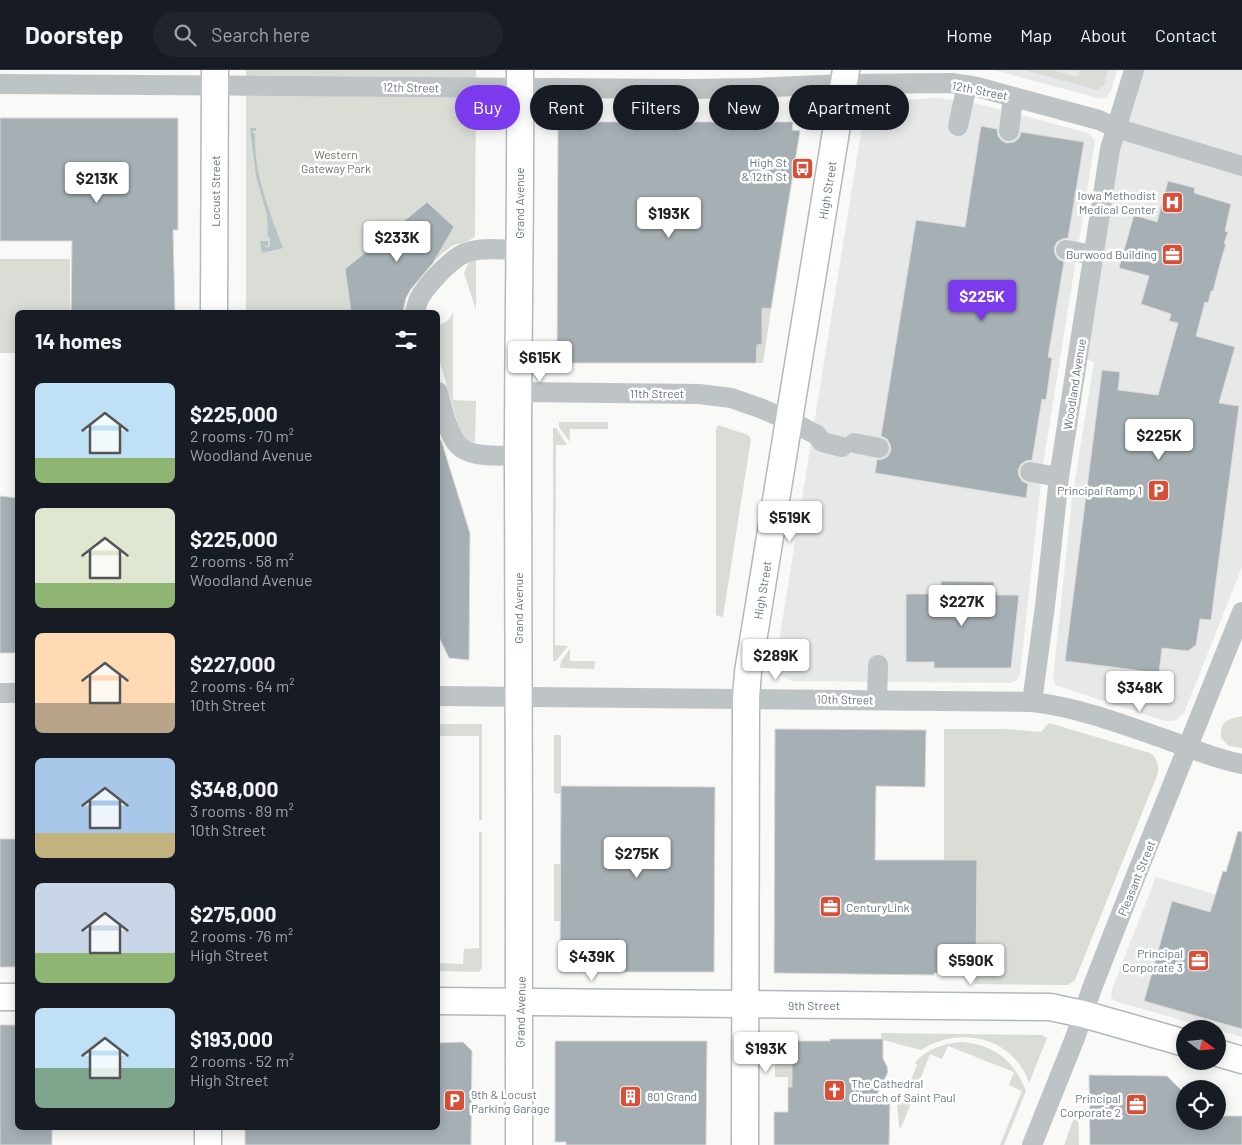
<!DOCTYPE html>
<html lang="en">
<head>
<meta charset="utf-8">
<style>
	body { margin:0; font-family:Barlow,sans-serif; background:#20242c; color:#f1f3f6; height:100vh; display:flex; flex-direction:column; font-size:19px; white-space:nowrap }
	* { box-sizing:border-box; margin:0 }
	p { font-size:16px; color:#9ea1a6 }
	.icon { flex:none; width:28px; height:28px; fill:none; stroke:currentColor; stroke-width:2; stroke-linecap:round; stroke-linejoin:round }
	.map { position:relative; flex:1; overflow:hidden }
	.details { position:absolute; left:15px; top:240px; width:425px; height:820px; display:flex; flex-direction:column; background:#171b24; border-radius:8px; box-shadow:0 2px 12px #0003 }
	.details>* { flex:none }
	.hud { position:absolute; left:455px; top:15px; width:475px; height:45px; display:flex; gap:10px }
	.needle { width:32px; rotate:106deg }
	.buttons { position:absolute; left:1176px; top:950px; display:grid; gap:10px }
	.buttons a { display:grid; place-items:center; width:50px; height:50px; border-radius:50%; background:#171b24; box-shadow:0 2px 12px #0003; font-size:25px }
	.price { position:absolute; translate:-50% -42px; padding:0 11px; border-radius:5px; background:#fff; color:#222; font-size:16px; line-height:32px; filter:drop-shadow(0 1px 2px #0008) }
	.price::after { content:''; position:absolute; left:50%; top:30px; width:15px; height:11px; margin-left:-8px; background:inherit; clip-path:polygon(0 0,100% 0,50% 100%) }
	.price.current { background:#7c3aed; color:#fff }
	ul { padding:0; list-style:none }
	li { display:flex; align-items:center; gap:15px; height:125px; padding:0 20px }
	li span { display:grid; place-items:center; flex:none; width:140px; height:100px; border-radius:8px; color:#555 }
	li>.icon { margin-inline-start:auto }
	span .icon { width:60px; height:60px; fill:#fffc; stroke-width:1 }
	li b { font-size:21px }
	h2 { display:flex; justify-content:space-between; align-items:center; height:60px; padding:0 20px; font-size:21px }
	.pill { padding:0 18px; border-radius:22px; background:#171b24; box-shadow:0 2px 12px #0003; font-size:18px; line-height:45px }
	.pill.current { background:#7c3aed; color:#fff }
	header { display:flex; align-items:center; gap:30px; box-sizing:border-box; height:70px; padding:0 25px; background:#171b24; border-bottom:1px solid #363941 }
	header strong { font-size:24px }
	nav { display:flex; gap:28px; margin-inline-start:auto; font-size:18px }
	.search { width:350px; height:45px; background:#20242c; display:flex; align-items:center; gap:12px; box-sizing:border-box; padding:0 18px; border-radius:28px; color:#9ea1a6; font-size:19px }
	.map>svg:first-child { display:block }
	.built { fill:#e7e9e8 }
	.green { fill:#d9ddd6 }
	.water { fill:#b7c4c7 }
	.building { fill:#a5afb4; stroke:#dbdad9 }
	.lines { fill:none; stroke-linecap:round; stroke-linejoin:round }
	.major-casing { stroke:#b2b8bb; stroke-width:29 }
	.minor { stroke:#bec3c6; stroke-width:20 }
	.major { stroke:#fff; stroke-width:26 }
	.labels { text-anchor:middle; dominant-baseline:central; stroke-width:5; stroke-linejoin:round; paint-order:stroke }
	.street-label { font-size:12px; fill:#667780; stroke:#fff }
	.park-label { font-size:12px; fill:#697864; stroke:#fff }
	.poi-label { font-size:12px; fill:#667780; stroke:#fff; text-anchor:end }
</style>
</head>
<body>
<header>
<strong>Doorstep</strong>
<div class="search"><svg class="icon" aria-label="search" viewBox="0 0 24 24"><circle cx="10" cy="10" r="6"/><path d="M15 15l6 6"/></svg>Search here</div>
<nav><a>Home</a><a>Map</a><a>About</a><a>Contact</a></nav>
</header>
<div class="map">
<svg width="1242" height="1075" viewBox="0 0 1242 1075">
	<rect width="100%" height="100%" fill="#f9f9f7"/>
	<!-- built -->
	<g class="built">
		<path d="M 994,0 L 1117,0 L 1111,21 L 1106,27 L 1101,29 Z"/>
		<path d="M 1134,0 L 1242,0 L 1242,497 L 1184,643 L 1176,650 L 1171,651 L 1165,651 L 1058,616 L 1055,615 L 1053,609 L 1072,429 L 1094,292 L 1078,287 Z"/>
		<path d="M 938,28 L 979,34 L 1088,63 L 1093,68 L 1095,71 L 1043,395 L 1020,604 L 1018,609 L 1011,613 L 792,611 L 780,605 L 776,595 L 776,590 L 864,44 L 870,33 L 876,31 Z"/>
		<path d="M 1156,807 L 1242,832 L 1242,967 L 1218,960 L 1218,959 L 1212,959 L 1118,932 L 1111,928 L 1112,919 Z"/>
	</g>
	<!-- green -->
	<g class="green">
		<path d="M 246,0 L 476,0 L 475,166 C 469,173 460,172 452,176 C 445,181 439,186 433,193 L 454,157 L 426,132 L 345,199 L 351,242 L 246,242 Z"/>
		<path d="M 1024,0 L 1053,0 L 1078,7 L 1080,0 L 1108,0 L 1104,15 L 1097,20 Z"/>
		<path d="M 0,189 L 70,189 L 70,242 L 18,242 L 17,283 L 0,283 Z"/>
		<path d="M 476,190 L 476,240 L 464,203 L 469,192 Z"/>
		<path d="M 762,238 L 771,239 L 763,293 L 756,293 L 757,275 L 762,273 Z"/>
		<path d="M 453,241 L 453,330 L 476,331 L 475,372 L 468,371 L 461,365 L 438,285 L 438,254 C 446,254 451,249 453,241 Z"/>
		<path d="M 559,352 L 608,352 L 608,359 L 570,359 L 570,372 L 559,357 Z"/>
		<path d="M 718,355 L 748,365 L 751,369 L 723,547 L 716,545 L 716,360 Z"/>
		<path d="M 553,358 L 556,358 L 567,375 L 556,375 L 555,575 L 568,576 L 556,591 L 553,591 Z"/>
		<path d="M 570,579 L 570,591 L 595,591 L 594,599 L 560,598 L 561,591 Z"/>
		<path d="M 1242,646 L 1242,678 L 1229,676 L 1221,668 C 1220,650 1227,650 1242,646 Z"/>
		<path d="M 1049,653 L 1150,683 C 1157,687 1159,696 1158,703 L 1075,910 L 1068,915 L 975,914 L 977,790 L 944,790 L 944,659 L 1005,659 L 1041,662 Z"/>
		<path d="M 438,654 L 482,654 L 482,750 L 479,750 L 479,666 L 438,666 Z"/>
		<path d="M 554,665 L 561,665 L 561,724 L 554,723 Z"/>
		<path d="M 479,762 L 482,762 L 482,899 L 478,902 L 438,901 L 438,893 L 463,894 L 464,879 L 479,878 Z"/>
		<rect x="554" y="794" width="6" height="57"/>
		<path d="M 881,963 L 1042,965 L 1047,968 L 1029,1013 C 1014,967 959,955 921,980 L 883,970 L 881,969 Z"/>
		<path d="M 778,968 L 788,971 L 788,987 L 792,988 L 792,1017 L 788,1017 L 788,1007 L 775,1007 L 775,971 Z"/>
		<path d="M 962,972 C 994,975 1014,990 1026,1021 L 1004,1075 L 1000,1075 L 1022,1021 L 1009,1015 L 1014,1002 L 948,976 L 942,989 L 930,984 L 916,1020 L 908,1017 L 917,995 L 915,993 C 926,979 944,973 962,972 Z"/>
		<path d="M 905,1024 L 913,1028 L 901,1058 L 899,1057 L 897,1032 L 902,1033 Z"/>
		<path d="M 1078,1037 L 1079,1075 L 1064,1075 Z"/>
	</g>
	<!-- water -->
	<path class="water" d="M 250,58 L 256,58 L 256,61 L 253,61 L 253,63 L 255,64 C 254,105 269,140 283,178 L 262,183 L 260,171 L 268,171 L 268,176 L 265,176 L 265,177 L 270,177 L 270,167 L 268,167 L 267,145 L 256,106 Z"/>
	<!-- building -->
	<g class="building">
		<path d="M 0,48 L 178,48 L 178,160 L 173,160 L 175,242 L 71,242 L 72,171 L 0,171 Z"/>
		<path d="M 558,52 L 793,52 L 792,60 L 800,61 L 771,239 L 762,238 L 762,274 L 757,275 L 756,293 L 557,293 Z"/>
		<path d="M 981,56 L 997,59 L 998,66 L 1002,71 L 1007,73 L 1014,72 L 1019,68 L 1021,62 L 1084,72 L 1068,168 L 1062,169 L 1057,172 L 1054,178 L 1055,184 L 1058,189 L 1064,192 L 1048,287 L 1052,288 L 1046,330 L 1042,329 L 1032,390 L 1026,391 L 1021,394 L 1018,400 L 1019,406 L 1022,411 L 1028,414 L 1026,428 L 875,403 L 877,390 L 883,389 L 888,386 L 891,380 L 890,374 L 887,369 L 881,366 L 916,150 L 965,157 Z"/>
		<path d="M 1168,111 L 1195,118 L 1194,123 L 1231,134 L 1225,161 L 1228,162 L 1224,174 L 1226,174 L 1220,194 L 1213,221 L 1211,221 L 1208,233 L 1205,232 L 1196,266 L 1235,277 L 1219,333 L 1239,336 L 1211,550 L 1200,549 L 1196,575 L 1188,581 L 1162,578 L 1159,603 L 1065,591 L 1102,300 L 1120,302 L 1118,320 L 1158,325 L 1178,253 L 1169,251 L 1171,244 L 1141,234 L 1149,206 L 1119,198 L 1134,145 L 1157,152 Z"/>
		<path d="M 427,132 L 454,157 L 433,193 L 411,219 L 406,228 L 403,242 L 351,242 L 345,199 Z"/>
		<path d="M 441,370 L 470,463 L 469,590 L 449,588 L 438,565 L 438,371 Z"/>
		<path d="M 0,426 L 18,428 L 18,583 L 0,583 Z"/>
		<path d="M 941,511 L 994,512 L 994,522 L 997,522 L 997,525 L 1019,525 L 1011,598 L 934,598 L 934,592 L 906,592 L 906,524 L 941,524 Z"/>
		<path d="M 775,659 L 926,660 L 925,717 L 876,716 L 875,790 L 977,790 L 976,903 L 934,903 L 934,905 L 774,903 Z"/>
		<path d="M 561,716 L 715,717 L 714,902 L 560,902 Z"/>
		<path d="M 1238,761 L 1242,762 L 1242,959 L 1144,931 L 1172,831 L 1210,842 L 1223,801 L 1226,802 Z"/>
		<rect x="0" y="769" width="18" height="128"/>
		<path d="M 0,955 L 18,955 L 18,1058 L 52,1058 L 52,1075 L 0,1075 Z"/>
		<path d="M 830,969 L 883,969 L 883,989 L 887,996 L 888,1002 L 875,1029 L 890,1029 L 889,1075 L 774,1075 L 774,1042 L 788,1042 L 788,1017 L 792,1017 L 792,988 L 788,988 L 788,971 L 830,971 Z"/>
		<path d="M 555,971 L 707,971 L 706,1075 L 566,1075 L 566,1072 L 555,1072 Z"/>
		<path d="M 463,972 L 472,981 L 471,1075 L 245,1075 L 245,1058 L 438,1058 L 438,973 Z"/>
		<path d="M 1089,1005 L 1167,1006 L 1185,1024 L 1185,1051 L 1218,1051 L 1218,1046 L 1242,1046 L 1242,1075 L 1090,1075 Z"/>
	</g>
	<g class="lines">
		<defs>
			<g id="major">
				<path d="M 214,242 L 215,0"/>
				<path d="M 0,927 L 18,927"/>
				<path d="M 438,931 L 1050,937 L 1083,944 L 1185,973"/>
				<path d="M 1218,983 L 1242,990"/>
				<path d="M 208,1058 L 208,1075"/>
				<path d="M 519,1075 C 520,846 518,618 518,389 C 518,259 521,130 520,0"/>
				<path d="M 745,1075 L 746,628 L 748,602 L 846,0"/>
			</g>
		</defs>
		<!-- major casing -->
		<use href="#major" class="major-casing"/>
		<!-- minor -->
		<g class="minor">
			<path d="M 0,14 L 689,19 L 752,18 L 844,14 L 951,13 L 977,17 L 1099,50 L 1116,58 L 1242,96"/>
			<path d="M 958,56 L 967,15"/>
			<path d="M 1009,61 L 1013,27"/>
			<path d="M 1066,180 L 1094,185"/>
			<path d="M 415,242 C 416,239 417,235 418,231 C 425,216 453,186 468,182 C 484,177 503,180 519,180"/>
			<path d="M 438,322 C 442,337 449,372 463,379 C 478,388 501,385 518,386"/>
			<path d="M 519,322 L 699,324 L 731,328 L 760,338 L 790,351 L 817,365 L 822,372 L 842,377"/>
			<path d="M 854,373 L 879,378"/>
			<path d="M 1030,402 L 1059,407"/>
			<path d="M 0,623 L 18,623"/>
			<path d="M 438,626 L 1032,632 C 1077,637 1122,654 1165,669 C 1191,678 1215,689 1242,694"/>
			<path d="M 877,630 L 878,595"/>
			<path d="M 1032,632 L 1045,536 L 1059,407 L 1110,79 L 1134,0"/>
			<path d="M 1032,1075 L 1075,968 L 1092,918 L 1135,808 L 1242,542"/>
		</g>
		<!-- major -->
		<use href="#major" class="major"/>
	</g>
	<!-- icons -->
	<defs>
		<symbol id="bus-square" viewBox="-11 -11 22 22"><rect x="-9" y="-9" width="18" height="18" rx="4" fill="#d84e37" stroke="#fff"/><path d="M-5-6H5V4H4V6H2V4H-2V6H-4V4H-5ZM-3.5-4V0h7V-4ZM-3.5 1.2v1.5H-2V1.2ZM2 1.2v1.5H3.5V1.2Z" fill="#fff"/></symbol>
		<symbol id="hospital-square" viewBox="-11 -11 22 22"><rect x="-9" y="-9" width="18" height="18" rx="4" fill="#d84e37" stroke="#fff"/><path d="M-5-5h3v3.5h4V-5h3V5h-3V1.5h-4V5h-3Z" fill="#fff"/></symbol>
		<symbol id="office-square" viewBox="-11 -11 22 22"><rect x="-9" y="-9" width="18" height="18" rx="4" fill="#d84e37" stroke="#fff"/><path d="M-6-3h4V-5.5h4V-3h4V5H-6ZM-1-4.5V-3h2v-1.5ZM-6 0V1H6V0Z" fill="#fff"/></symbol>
		<symbol id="parking-square" viewBox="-11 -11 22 22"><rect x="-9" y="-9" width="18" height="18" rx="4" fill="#d84e37" stroke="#fff"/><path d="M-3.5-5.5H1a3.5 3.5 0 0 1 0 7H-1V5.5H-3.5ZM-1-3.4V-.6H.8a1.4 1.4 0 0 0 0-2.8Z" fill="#fff"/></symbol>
		<symbol id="church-square" viewBox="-11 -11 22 22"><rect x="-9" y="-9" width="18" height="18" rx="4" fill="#d84e37" stroke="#fff"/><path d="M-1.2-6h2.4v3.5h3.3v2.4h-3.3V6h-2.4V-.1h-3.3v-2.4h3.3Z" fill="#fff"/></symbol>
		<symbol id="building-square" viewBox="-11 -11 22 22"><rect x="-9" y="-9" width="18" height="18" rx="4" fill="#d84e37" stroke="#fff"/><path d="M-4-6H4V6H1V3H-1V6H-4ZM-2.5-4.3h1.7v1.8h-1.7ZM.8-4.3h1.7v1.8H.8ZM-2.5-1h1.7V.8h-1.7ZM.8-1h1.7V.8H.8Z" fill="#fff"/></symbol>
	</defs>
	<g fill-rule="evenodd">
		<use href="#bus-square" x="790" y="86" width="25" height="25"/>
		<use href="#hospital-square" x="1160" y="120" width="25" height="25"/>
		<use href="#office-square" x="1160" y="172" width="25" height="25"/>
		<use href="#parking-square" x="1146" y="408" width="25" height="25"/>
		<use href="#office-square" x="818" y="824" width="25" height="25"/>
		<use href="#office-square" x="1186" y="878" width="25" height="25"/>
		<use href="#church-square" x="822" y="1008" width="25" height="25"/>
		<use href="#building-square" x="618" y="1014" width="25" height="25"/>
		<use href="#parking-square" x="442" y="1018" width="25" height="25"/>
		<use href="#office-square" x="1124" y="1022" width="25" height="25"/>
	</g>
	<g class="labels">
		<!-- street labels -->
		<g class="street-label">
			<text transform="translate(411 17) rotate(1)">12th Street</text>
			<text transform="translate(980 20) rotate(11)">12th Street</text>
			<text transform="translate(827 120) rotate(-81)">High Street</text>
			<text transform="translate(215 121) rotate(-90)">Locust Street</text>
			<text transform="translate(519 133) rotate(-90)">Grand Avenue</text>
			<text transform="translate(1074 314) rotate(-81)">Woodland Avenue</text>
			<text x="657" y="323">11th Street</text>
			<text transform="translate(762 520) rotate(-81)">High Street</text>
			<text transform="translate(518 538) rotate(-90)">Grand Avenue</text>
			<text transform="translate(845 629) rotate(1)">10th Street</text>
			<text transform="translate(1136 808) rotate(-68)">Pleasant Street</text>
			<text x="814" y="935">9th Street</text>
			<text transform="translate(520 942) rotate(-89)">Grand Avenue</text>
		</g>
		<!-- park labels -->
		<g class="park-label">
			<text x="336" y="84">Western<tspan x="336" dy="14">Gateway Park</tspan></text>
		</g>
		<!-- poi labels -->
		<g class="poi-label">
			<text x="787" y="92">High St<tspan x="787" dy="14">&amp; 12th St</tspan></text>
			<text x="1156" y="125">Iowa Methodist<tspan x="1156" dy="14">Medical Center</tspan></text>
			<text x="1157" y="184">Burwood Building</text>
			<text x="1142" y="420">Principal Ramp 1</text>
			<text x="846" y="837" text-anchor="start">CenturyLink</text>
			<text x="1183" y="883">Principal<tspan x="1183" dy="14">Corporate 3</tspan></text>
			<text x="851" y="1013" text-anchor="start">The Cathedral<tspan x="851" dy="14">Church of Saint Paul</tspan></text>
			<text x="471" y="1024" text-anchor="start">9th &amp; Locust<tspan x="471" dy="14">Parking Garage</tspan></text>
			<text x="647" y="1026" text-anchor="start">801 Grand</text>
			<text x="1121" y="1028">Principal<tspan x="1121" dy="14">Corporate 2</tspan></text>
		</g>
	</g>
</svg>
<div class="buttons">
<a><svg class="needle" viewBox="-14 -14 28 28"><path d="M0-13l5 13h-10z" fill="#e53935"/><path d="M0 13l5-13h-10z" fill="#9ea1a6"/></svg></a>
<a><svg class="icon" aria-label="locate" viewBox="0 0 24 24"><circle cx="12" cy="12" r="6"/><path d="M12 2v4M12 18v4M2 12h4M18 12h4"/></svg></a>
</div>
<b class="price" style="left:97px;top:134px">$213K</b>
<b class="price" style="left:669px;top:169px">$193K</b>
<b class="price" style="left:397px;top:193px">$233K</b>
<b class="price current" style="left:982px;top:252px">$225K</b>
<b class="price" style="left:540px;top:313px">$615K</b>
<b class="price" style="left:1159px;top:391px">$225K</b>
<b class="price" style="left:790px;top:473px">$519K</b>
<b class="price" style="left:962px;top:557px">$227K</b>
<b class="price" style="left:776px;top:611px">$289K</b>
<b class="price" style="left:1140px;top:643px">$348K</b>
<b class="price" style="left:637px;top:809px">$275K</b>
<b class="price" style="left:592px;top:912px">$439K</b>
<b class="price" style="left:971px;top:916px">$590K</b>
<b class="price" style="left:766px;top:1004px">$193K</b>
<div class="hud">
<a class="pill current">Buy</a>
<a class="pill">Rent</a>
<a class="pill">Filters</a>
<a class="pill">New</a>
<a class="pill">Apartment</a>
</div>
<section class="details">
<h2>14 homes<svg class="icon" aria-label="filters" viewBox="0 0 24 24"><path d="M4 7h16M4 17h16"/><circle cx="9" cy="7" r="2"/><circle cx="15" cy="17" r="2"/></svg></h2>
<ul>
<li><span style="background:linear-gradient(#bfe0f5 75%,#8fb573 0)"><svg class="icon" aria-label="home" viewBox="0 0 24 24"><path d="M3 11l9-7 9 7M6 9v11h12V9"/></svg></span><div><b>$225,000</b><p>2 rooms · 70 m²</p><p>Woodland Avenue</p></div></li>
<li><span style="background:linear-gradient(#dfe7d0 75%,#8fb573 0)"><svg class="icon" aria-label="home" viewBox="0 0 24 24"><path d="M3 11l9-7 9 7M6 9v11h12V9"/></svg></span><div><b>$225,000</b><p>2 rooms · 58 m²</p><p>Woodland Avenue</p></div></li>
<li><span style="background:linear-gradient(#ffd9b3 70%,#b9a48a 0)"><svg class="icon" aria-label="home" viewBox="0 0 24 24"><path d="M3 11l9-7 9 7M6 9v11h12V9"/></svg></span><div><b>$227,000</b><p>2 rooms · 64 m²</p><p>10th Street</p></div></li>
<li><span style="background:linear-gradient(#a9c7e8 75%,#c2b280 0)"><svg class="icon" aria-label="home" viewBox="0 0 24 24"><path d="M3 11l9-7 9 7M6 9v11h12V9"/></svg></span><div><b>$348,000</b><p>3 rooms · 89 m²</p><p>10th Street</p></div></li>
<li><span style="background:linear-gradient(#c9d6e8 70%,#8fb573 0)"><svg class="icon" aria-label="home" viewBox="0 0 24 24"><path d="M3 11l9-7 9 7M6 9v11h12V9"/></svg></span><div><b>$275,000</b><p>2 rooms · 76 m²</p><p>High Street</p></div></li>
<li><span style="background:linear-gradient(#bfe0f5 60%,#7fa58c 0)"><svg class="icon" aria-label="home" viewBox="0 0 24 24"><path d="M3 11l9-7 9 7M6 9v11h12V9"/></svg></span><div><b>$193,000</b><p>2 rooms · 52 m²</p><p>High Street</p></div></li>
</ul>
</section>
</div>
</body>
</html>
